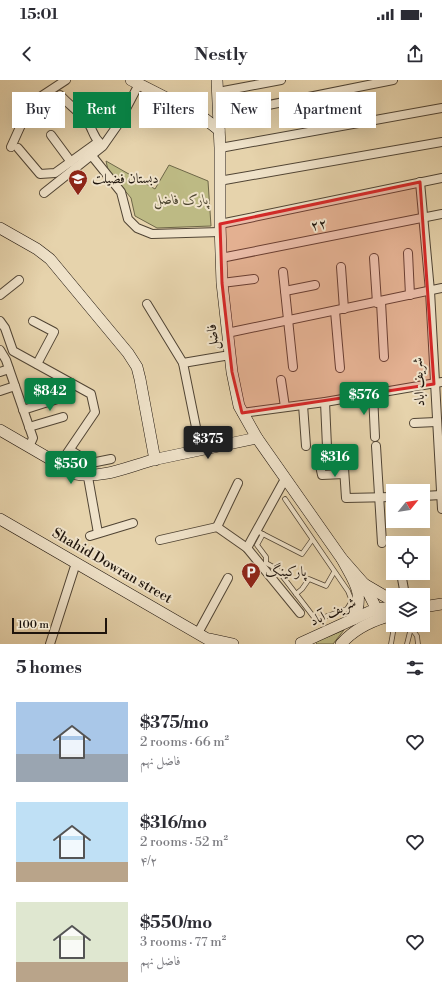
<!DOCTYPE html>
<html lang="en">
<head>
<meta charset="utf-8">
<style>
	body { margin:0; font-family:"Libre Bodoni",Amiri,serif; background:#f2f2f3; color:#2b2b33; height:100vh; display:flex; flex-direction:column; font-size:15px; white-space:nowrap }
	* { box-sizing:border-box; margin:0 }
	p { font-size:13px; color:#7c7c81 }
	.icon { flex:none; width:22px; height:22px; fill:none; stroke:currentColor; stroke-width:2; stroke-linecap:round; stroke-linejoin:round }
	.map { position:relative; height:564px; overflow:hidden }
	.side { display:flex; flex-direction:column; background:#fff; flex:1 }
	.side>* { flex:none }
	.banner { position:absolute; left:12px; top:12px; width:418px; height:36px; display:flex; gap:8px }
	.needle { width:26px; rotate:60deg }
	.buttons { position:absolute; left:386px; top:404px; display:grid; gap:8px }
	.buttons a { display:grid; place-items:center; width:44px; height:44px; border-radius:0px; background:#fff; box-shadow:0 4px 16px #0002; font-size:20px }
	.scale { position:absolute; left:12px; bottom:10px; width:95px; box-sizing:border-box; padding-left:4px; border:2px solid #1e140c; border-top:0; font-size:11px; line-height:14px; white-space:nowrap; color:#1e140c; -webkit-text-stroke:3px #efe2c9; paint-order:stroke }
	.price { position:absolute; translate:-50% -34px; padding:0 9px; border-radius:4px; background:#0b8043; color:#fff; font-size:13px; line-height:26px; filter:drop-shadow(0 1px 2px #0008) }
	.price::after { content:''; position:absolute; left:50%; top:24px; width:12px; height:9px; margin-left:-6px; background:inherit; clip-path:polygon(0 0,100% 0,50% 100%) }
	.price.selected { background:#222; color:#fff }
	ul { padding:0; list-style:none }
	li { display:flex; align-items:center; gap:12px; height:100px; padding:0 16px }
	li span { display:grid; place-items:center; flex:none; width:112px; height:80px; border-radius:0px; color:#555 }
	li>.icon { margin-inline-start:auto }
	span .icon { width:48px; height:48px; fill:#fffc; stroke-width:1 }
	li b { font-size:17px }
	h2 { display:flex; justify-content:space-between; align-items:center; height:48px; padding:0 16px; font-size:17px }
	.pill { padding:0 14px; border-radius:0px; background:#fff; box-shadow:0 4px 16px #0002; font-size:14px; line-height:36px }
	.pill.selected { background:#0b8043; color:#fff }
	.status { display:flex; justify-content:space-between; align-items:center; height:28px; padding:0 20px; background:#fff; direction:ltr }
	.status svg { height:11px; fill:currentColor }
	header { display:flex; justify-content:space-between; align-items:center; height:52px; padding:0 16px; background:#fff; font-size:18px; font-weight:800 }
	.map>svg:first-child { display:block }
	.green { fill:#bdba84; stroke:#6e6748 }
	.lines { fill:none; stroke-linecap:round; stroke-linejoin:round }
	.lane-casing { stroke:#504434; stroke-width:5.5 }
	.street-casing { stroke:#504434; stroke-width:10 }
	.secondary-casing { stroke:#1e140c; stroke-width:12 }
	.lane { stroke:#efe2c9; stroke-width:4 }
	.street { stroke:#efe2c9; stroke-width:8 }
	.secondary { stroke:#efe2c9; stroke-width:11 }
	.marked { fill:#d62828; fill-opacity:0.2; stroke:#d62828; stroke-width:3; stroke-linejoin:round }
	.labels { text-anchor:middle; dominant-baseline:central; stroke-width:4; stroke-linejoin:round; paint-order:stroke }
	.poi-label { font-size:14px; fill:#1e140c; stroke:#efe2c9; text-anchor:start }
	.park-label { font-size:14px; font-style:italic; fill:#4e4630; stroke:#efe2c9 }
	.street-label { font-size:14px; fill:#1e140c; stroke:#efe2c9 }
</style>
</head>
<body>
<div class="status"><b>15:01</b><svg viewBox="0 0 49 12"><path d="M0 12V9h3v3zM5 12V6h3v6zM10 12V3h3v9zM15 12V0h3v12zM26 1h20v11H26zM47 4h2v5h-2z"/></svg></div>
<header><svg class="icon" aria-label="back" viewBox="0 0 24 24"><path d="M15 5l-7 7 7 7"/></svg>Nestly<svg class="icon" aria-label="share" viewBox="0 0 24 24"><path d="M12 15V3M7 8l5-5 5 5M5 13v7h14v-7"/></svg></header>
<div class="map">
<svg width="442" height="564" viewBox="0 0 442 564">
	<rect width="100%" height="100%" fill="#e6d3ac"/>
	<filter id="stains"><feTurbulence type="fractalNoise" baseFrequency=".005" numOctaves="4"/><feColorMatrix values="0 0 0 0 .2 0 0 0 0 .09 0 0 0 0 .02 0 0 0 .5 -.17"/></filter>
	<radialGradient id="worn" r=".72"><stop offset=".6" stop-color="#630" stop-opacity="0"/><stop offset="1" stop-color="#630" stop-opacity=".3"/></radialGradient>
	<!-- green -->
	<g class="green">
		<path d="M 106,81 L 155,109 L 169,85 L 208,101 L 211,146 L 157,148 L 135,136 L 131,118 L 108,90 Z"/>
		<path d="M 344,550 L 333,564 L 317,564 L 315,562 Z"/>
	</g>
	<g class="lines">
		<defs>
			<g id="lane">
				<path d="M 257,451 L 302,474 L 312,460"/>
				<path d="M 263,454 L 257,465 L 266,477 L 266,483 L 277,489 L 316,540 L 347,529 L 352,521 L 348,511 L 285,419"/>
				<path d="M 296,514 L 302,509 L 309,499 L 326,506 L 334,492"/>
				<path d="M 409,545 L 417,556 L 418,564"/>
				<path d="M 391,564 L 394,547 L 402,545"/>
				<path d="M 407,564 L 411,548"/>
			</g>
			<g id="street">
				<path d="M 218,12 L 281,0"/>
				<path d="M 60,15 C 69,25 80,32 88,43 C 94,51 92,56 101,64"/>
				<path d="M 219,35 L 393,0"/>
				<path d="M 51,55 L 71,82"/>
				<path d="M 11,67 L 31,23 L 66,0"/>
				<path d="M 18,68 L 40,94 L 55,93 L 98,62"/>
				<path d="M 220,68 L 442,28"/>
				<path d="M 92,76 L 121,112 L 128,139 L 137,148 L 152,154 L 220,152"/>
				<path d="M 219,101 L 442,62"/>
				<path d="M 420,102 L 430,211 L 442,429"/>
				<path d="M 44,113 L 103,66 L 117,46 L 139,4"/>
				<path d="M 220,144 L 442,98"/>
				<path d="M 408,173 L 410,215"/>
				<path d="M 221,178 L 442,134"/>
				<path d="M 374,178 L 377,223"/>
				<path d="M 341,187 L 344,229"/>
				<path d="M 283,192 L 293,287"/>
				<path d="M 222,203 L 254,199"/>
				<path d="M 285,211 L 315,205"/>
				<path d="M 0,215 L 19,200"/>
				<path d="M 381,222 L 384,277"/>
				<path d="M 147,224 L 183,283 L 199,362"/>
				<path d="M 335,231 L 340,288"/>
				<path d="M 0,241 L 5,248 L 13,271 L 91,314 L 95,332 L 59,385"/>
				<path d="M 33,241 L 54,252 L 37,284"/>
				<path d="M 227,253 L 442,208"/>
				<path d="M 0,270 L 6,280 L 33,358 L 29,367"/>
				<path d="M 183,283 L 230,275"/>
				<path d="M 0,292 L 9,289"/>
				<path d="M 281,300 L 285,327"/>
				<path d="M 0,311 L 15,306"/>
				<path d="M 373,314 L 375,357"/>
				<path d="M 325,322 L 327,367"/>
				<path d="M 303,325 L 306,366"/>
				<path d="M 23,330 L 70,315"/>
				<path d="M 242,333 L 325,322 L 442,302"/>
				<path d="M 414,343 L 436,342"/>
				<path d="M 29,347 L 63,337"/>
				<path d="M 376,366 L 382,463"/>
				<path d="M 70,370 L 91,383 L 111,379"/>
				<path d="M 343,373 L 346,418 L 393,417"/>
				<path d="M 318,377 L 322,395 L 344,394"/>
				<path d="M 88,397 L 98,453"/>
				<path d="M 423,416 L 441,415"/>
				<path d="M 217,447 L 238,403"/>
				<path d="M 90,456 L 133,443"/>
				<path d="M 160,460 L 217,447 L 247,468 L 300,533"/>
				<path d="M 247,468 L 285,399"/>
				<path d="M 401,493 L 405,515"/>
				<path d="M 198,553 L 228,498"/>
				<path d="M 50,564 L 76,483"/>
			</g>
			<g id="secondary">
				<path d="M 131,0 L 200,35 L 219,50"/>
				<path d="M 217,0 L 220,68 L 220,144 L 222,203 L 232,292 L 239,326 L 257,358 L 342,479"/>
				<path d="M 0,148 L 37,169 L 50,179 L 128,273 L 137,287 L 140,299 L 155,380"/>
				<path d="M 0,350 L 76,394 C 104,399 129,386 157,379 C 190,372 223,365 257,358"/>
				<path d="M 0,439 L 216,564"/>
				<path d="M 364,504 L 393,521"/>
				<path d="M 423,527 L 442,524"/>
				<path d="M 354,539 C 365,513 354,502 342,479 L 364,504 L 381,538"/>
				<path d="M 210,559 L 233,564"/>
				<path d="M 301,563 L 369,532 L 377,529 L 393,527"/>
				<path d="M 341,564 C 355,548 373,540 393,535"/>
			</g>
		</defs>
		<!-- lane casing -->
		<use href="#lane" class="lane-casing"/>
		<!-- street casing -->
		<use href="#street" class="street-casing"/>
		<!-- secondary casing -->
		<use href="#secondary" class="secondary-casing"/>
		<!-- lane -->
		<use href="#lane" class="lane"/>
		<!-- street -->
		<use href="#street" class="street"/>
		<!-- secondary -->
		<use href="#secondary" class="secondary"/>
	</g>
	<!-- marked area -->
	<path class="marked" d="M 420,102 L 434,304 L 242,333 L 232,292 L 222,203 L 220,144 Z"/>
	<!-- icons -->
	<defs>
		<symbol id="school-pin" viewBox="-11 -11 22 30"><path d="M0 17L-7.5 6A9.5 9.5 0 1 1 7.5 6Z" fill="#8f2418" stroke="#efe2c9"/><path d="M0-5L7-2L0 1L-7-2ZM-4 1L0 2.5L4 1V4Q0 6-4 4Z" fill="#fff"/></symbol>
		<symbol id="parking-pin" viewBox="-11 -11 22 30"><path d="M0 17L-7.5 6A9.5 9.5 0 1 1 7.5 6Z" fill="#8f2418" stroke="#efe2c9"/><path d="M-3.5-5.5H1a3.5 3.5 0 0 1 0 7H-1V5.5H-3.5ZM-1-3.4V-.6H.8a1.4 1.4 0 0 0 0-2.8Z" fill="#fff"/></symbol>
	</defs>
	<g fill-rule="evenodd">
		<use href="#school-pin" x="67" y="88" width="22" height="30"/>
		<use href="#parking-pin" x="240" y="481" width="22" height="30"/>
	</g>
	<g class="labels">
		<!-- poi labels -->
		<g class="poi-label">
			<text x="92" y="99">دبستان فضیلت</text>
			<text x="265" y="492">پارکینگ</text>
		</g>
		<!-- park labels -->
		<g class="park-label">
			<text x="181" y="120">پارک فاضل</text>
		</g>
		<!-- street labels -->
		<g class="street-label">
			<text transform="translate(319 145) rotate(-12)">۲۲</text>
			<text transform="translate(213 257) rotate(-96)">فاضل</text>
			<text transform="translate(419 302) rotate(-93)">شریف اباد</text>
			<text transform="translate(112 486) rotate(30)">Shahid Dowran street</text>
			<text transform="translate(333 532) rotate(-25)">شریف آباد</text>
		</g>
	</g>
	<rect width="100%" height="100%" filter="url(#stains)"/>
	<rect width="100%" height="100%" fill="url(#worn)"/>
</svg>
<div class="buttons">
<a><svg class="needle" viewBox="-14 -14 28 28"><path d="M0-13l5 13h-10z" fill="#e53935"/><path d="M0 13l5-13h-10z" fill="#7c7c81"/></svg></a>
<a><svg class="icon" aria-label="locate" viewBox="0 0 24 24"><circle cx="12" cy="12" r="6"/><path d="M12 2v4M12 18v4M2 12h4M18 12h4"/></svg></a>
<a><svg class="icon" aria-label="layers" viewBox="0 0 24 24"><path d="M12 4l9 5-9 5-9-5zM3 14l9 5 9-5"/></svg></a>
</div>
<div class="scale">100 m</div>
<b class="price" style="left:50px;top:332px">$842</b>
<b class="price" style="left:364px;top:336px">$576</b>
<b class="price selected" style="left:208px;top:380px">$375</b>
<b class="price" style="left:335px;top:398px">$316</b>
<b class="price" style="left:71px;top:405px">$550</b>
<div class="banner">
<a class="pill">Buy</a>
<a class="pill selected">Rent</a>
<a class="pill">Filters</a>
<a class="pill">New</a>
<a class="pill">Apartment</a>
</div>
</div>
<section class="side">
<h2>5 homes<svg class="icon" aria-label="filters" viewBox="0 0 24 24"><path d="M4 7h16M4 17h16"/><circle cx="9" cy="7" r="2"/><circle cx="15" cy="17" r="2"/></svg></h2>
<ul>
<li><span style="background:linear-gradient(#a9c7e8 65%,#9aa5b1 0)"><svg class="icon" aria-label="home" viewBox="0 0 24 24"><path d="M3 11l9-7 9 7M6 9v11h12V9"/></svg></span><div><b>$375/mo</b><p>2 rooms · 66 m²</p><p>فاضل نهم</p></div><svg class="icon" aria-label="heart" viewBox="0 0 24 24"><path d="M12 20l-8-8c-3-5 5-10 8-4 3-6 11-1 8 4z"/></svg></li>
<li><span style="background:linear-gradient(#bfe0f5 75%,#b9a48a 0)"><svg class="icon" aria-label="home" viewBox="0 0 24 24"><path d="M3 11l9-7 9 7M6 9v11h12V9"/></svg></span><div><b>$316/mo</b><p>2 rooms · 52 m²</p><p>۴/۲</p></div><svg class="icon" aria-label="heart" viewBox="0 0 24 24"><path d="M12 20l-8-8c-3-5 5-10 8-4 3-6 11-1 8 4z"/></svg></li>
<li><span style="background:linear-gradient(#dfe7d0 75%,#b9a48a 0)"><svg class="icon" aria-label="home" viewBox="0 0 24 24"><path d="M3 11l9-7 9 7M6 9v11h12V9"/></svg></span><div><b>$550/mo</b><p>3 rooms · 77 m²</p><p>فاضل نهم</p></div><svg class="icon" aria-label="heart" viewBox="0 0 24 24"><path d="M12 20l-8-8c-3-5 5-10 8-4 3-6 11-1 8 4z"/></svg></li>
</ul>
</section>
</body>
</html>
